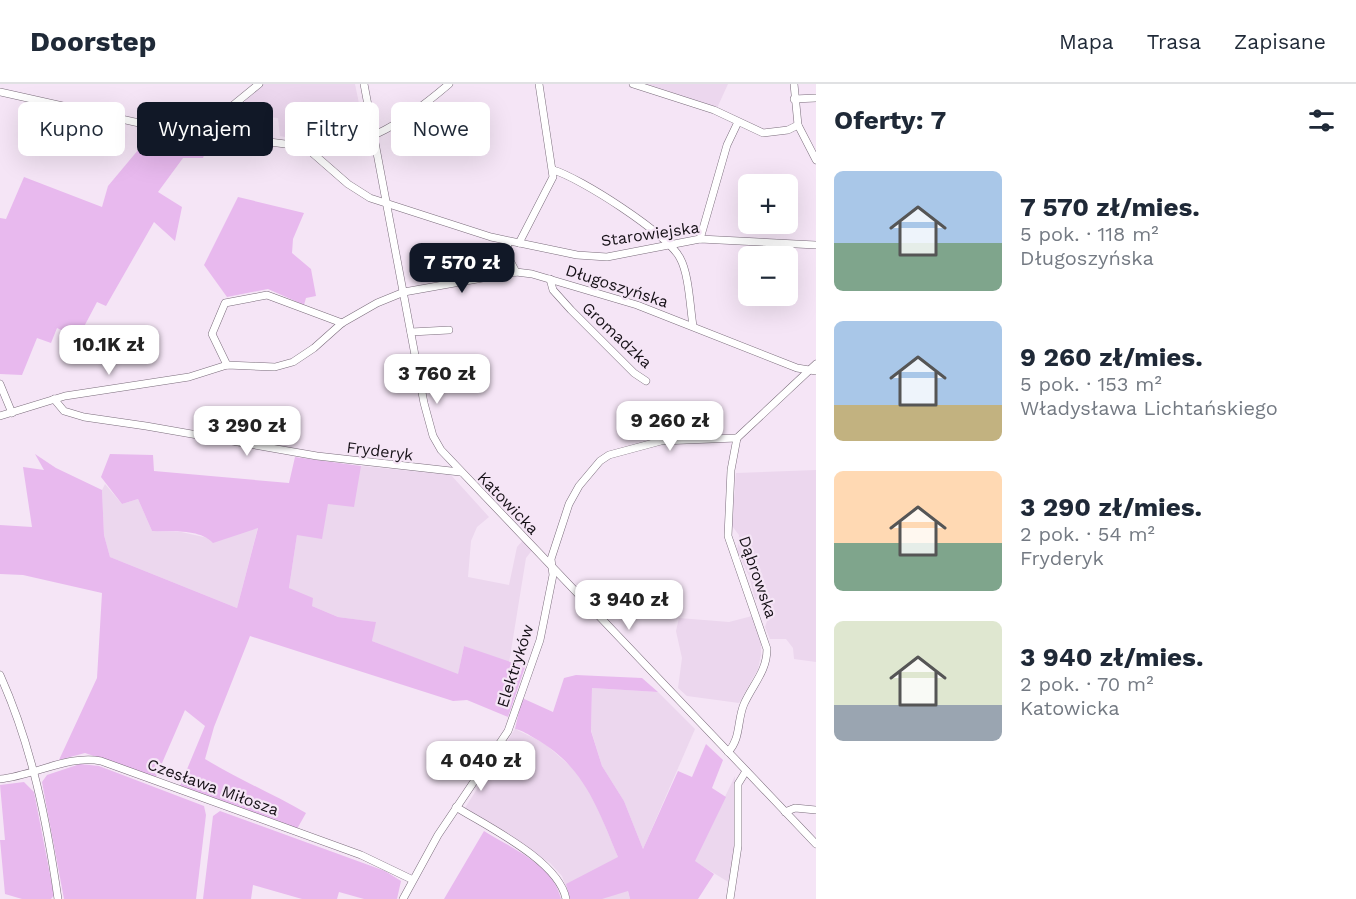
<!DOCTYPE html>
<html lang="pl">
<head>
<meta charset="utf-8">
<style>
	body { margin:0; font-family:"Work Sans",sans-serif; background:#f2f2f3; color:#1f2937; height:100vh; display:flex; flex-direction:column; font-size:22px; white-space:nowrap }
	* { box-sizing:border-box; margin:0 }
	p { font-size:20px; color:#747a83 }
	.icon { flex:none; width:33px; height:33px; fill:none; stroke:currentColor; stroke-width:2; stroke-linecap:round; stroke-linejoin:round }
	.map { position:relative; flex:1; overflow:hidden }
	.details { display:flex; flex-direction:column; background:#fff; width:540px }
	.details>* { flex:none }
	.top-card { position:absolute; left:18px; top:18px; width:570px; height:54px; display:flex; gap:12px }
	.tools { position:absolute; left:738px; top:90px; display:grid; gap:12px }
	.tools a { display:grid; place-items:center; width:60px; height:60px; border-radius:9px; background:#fff; box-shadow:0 6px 24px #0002; font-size:30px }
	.price { position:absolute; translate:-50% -51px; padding:0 14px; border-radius:12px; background:#fff; color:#222; font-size:20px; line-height:39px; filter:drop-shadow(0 2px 3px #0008) }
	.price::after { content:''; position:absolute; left:50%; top:36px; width:18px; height:14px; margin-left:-9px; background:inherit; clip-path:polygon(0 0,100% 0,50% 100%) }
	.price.selected { background:#111827; color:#fff }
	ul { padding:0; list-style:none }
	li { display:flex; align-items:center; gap:18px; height:150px; padding:0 18px }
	li span { display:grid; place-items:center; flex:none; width:168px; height:120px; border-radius:9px; color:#555 }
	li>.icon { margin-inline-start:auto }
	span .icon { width:72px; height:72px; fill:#fffc; stroke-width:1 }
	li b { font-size:26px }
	h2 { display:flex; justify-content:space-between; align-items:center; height:72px; padding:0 18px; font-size:26px }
	.pill { padding:0 21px; border-radius:9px; background:#fff; box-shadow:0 6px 24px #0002; font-size:21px; line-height:54px }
	.pill.selected { background:#111827; color:#fff }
	header { display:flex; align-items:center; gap:36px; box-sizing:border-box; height:84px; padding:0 30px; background:#fff; border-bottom:2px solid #e0e1e3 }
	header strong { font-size:28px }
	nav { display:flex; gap:33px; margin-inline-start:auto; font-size:21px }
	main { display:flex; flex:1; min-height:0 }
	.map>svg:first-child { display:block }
	.built { fill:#ecd7ee }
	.green { fill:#e8b9ee }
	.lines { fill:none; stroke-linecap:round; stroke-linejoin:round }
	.minor-casing { stroke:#7a6c7b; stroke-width:8 }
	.minor { stroke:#fff; stroke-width:7 }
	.labels { text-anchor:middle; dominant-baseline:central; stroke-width:4.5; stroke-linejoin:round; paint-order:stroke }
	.street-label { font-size:16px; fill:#161117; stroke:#f5e5f6 }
</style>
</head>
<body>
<header>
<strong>Doorstep</strong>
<nav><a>Mapa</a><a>Trasa</a><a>Zapisane</a></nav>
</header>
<main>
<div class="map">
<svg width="816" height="815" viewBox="0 0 816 815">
	<rect width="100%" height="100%" fill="#f5e5f6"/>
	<!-- built -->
	<g class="built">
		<path d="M 264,0 L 355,0 L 362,34 L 308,32 L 309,58 L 280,52 L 278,34 L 245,31 L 245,15 Z"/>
		<path d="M 645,0 L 728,0 L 717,24 Z"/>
		<path d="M 361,382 L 451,391 L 489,433 L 477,443 L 471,457 L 468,493 L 509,501 L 517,463 L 524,455 L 533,465 L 526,474 L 509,579 L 464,562 L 458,591 L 372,557 L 375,538 L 338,533 L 312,522 L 289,504 L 297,451 Z"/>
		<path d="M 816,386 L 816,578 L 794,575 L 793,564 L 786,555 L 770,555 L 765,543 L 767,537 L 764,536 L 766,524 L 761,523 L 761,517 L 755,515 L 749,492 L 737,467 L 739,451 L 732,442 L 736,389 Z"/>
		<path d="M 105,400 L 122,420 L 138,415 L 152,447 L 181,448 L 208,454 L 258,443 L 237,524 L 110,473 L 104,451 L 102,406 Z"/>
		<path d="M 752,532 L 761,557 L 761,571 L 758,585 L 739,619 L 687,612 L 678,604 L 682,574 L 676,547 L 679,534 L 729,538 Z"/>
		<path d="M 592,604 L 658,608 L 695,645 L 643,765 L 624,717 L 602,682 L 591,646 Z"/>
		<path d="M 515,645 L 544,659 L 577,688 L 594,715 L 618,773 L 630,815 L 570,815 L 562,792 L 550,779 L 465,724 Z"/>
		<path d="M 735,692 L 736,761 L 730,799 L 694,777 Z"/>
	</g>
	<!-- green -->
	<g class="green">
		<path d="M 154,47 L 210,55 L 203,74 L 183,74 L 158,108 L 182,123 L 175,157 L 154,138 L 106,222 L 97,218 L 78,254 L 57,244 L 51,259 L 37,254 L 22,291 L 0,290 L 0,134 L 6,135 L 24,93 L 102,123 L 108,102 Z"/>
		<path d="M 238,113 L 304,129 L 293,155 L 292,169 L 311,185 L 316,212 L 306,214 L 304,221 L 268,205 L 227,213 L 204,181 Z"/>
		<path d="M 35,370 L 56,384 L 102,406 L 104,451 L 110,473 L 237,524 L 258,444 L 213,459 C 199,444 171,448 152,447 L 138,415 L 122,420 L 101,393 L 110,370 L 153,371 L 154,387 L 289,399 L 295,373 L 361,382 L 354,423 L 328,420 L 322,455 L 297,451 L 289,504 L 313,514 L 312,522 L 338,533 L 376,538 L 372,557 L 458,590 L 464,562 L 525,583 L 508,633 L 467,616 L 453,617 L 250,552 L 214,643 L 205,675 C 238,695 273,710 306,729 L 297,745 L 180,702 L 205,642 L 185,626 L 156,693 L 85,669 L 59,676 L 97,594 L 102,509 L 23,491 L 0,490 L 0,441 L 32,443 L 23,383 L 44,386 Z"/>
		<path d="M 576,591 L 642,594 L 658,608 L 592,604 L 591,647 L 602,682 L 624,717 L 643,765 L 678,687 L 692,693 L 706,660 L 723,676 L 712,704 L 726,713 L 695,777 L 714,790 L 698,815 L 630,815 L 628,807 L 602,815 L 570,815 L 566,800 L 618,773 C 598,725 584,682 536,655 C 529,651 522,646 515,645 L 522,614 L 553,628 L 564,594 Z"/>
		<path d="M 80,680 L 99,682 L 204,722 L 206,731 L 196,815 L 64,815 L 42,698 L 47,691 Z"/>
		<path d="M 24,698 L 34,708 L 54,811 L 51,815 L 22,815 L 5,810 L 0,756 L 5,756 L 0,701 Z"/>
		<path d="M 220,727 L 385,787 L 401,797 L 397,815 L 364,815 L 339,808 L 337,815 L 302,815 L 253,801 L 251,815 L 203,815 L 213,732 Z"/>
		<path d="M 484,747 C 511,764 554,781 561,815 L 444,815 Z"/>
	</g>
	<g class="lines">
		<defs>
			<g id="minor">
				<path d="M 364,0 L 424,319 L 433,352 L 441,366 L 816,760"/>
				<path d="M 633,0 L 714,26 L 763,49 L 788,46 L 798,41"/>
				<path d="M 794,0 L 798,41 L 816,76"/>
				<path d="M 0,8 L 166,45 L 293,61 L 309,66 L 348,100 L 370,114 L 491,153 L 577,171 L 607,173 L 700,155 L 816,161"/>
				<path d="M 794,15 L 816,14"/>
				<path d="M 199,49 L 259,0"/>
				<path d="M 309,66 C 366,65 408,35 449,0"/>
				<path d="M 553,86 C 579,93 668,150 680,174 C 689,190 690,223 693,242"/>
				<path d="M 700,155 L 727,61 L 738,38"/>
				<path d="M 508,158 L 507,171 L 516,188"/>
				<path d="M 519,159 L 553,93 L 539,0"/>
				<path d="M 490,192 L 507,171"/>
				<path d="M 550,195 L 553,206 L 571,226 L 634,289 L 646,297"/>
				<path d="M 411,248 L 449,246"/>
				<path d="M 227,281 L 212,250 L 225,219 L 267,211 L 342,239"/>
				<path d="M 0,300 L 12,329"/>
				<path d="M 54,315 L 64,327 L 84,333 L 146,342 L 317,372 L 460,388"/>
				<path d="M 0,332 L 65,312 L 189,293 L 227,281 L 275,283 L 293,278 L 314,264 L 342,239 L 377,219 L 404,208 L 516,188 L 532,190 L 637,221 L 797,284 L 816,287"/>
				<path d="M 0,591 C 32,662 47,738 58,815"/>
				<path d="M 728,668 C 741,655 737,636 744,620 C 753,600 767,587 767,565 L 728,452 L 731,386 L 737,354 L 816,280"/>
				<path d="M 0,695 C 33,692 70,670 101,677 L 361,771 L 411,795"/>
				<path d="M 456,723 C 488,743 559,777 566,815"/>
				<path d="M 785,728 L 795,724 L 816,726"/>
				<path d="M 403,815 L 438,751 L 508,647 L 540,556 L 553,491 L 551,475 L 569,420 L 579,402 L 600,377 L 609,371 L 661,357 L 737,354"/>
				<path d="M 730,815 L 738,762 L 738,700 L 746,687"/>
			</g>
		</defs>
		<!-- minor casing -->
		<use href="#minor" class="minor-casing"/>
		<!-- minor -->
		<use href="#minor" class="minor"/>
	</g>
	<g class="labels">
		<!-- street labels -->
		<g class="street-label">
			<text transform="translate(650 150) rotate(-8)">Starowiejska</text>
			<text transform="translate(617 202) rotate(18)">Długoszyńska</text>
			<text transform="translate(617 251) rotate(43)">Gromadzka</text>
			<text transform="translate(380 367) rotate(7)">Fryderyk</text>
			<text transform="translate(508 419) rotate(46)">Katowicka</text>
			<text transform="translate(758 493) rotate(71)">Dąbrowska</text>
			<text transform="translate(515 582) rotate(-72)">Elektryków</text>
			<text transform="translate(213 703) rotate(20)">Czesława Miłosza</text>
		</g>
	</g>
</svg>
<div class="tools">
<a>+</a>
<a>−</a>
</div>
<b class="price selected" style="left:462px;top:210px">7 570 zł</b>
<b class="price" style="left:109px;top:292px">10.1K zł</b>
<b class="price" style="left:437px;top:321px">3 760 zł</b>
<b class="price" style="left:670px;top:368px">9 260 zł</b>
<b class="price" style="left:247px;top:373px">3 290 zł</b>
<b class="price" style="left:629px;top:547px">3 940 zł</b>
<b class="price" style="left:481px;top:708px">4 040 zł</b>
<div class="top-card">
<a class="pill">Kupno</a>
<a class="pill selected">Wynajem</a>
<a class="pill">Filtry</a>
<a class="pill">Nowe</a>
</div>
</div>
<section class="details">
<h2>Oferty: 7<svg class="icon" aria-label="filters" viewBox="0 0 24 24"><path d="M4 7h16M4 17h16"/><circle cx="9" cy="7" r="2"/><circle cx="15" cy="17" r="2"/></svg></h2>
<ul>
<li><span style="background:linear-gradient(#a9c7e8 60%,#7fa58c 0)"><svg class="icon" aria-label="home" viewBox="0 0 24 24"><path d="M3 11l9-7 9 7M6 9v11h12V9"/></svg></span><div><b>7 570 zł/mies.</b><p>5 pok. · 118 m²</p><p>Długoszyńska</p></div></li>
<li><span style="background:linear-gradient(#a9c7e8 70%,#c2b280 0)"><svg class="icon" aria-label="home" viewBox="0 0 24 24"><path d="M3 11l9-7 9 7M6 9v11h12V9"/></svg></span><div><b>9 260 zł/mies.</b><p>5 pok. · 153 m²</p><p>Władysława Lichtańskiego</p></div></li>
<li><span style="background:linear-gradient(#ffd9b3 60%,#7fa58c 0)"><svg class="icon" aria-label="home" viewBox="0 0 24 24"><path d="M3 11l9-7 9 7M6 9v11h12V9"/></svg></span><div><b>3 290 zł/mies.</b><p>2 pok. · 54 m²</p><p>Fryderyk</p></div></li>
<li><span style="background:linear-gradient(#dfe7d0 70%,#9aa5b1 0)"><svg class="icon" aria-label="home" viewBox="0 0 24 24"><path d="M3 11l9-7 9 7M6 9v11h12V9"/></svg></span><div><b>3 940 zł/mies.</b><p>2 pok. · 70 m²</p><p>Katowicka</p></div></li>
</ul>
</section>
</main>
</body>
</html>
